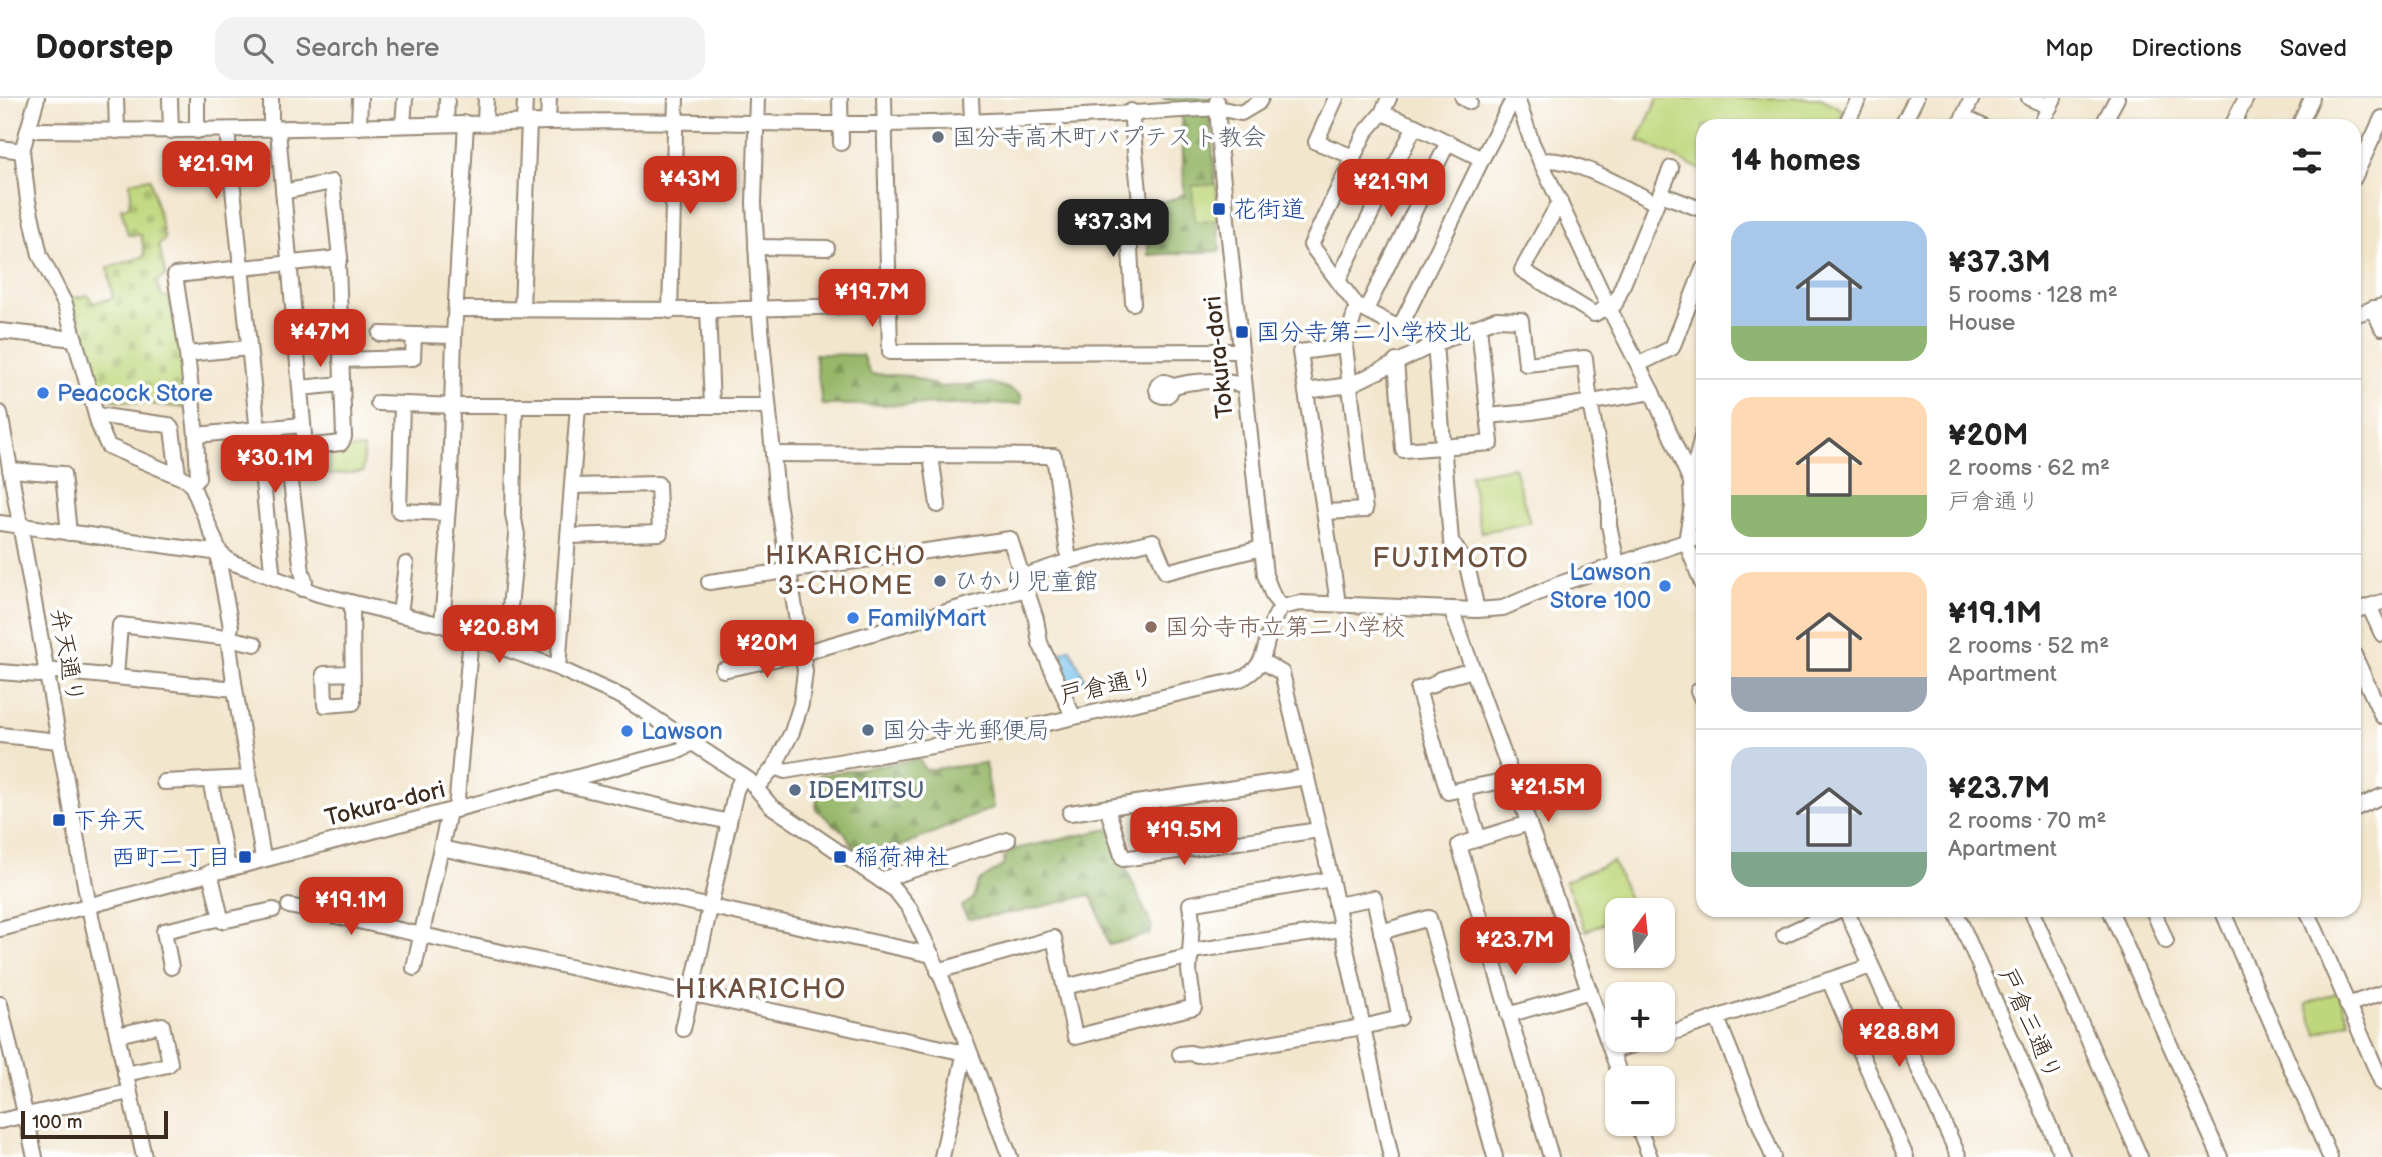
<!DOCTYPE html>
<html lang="en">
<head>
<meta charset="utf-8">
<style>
	body { margin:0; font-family:"Balsamiq Sans","Klee One",sans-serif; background:#f2f2f2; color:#222; height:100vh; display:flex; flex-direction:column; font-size:26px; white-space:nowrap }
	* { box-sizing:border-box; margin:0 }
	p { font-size:23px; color:#767676 }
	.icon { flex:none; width:38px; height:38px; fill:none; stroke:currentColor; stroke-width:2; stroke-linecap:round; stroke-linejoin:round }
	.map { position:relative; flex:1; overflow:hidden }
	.panel { position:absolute; left:1696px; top:21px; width:665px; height:798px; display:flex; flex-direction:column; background:#fff; border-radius:21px; box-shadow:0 2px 5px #0004 }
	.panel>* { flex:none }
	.needle { width:46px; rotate:15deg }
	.controls { position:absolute; left:1605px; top:800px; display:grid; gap:14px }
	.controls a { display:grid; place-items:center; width:70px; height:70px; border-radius:14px; background:#fff; box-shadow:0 2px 5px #0004; font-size:35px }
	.scale { position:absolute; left:21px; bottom:18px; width:147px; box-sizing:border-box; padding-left:7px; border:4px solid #3b2a1e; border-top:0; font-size:19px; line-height:24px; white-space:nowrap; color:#3b2a1e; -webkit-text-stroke:5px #fff; paint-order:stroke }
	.price { position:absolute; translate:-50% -60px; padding:0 16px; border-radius:14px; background:#c8321e; color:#fff; font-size:23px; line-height:46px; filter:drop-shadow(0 2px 4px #0008) }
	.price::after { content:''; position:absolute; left:50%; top:42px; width:21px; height:16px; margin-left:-10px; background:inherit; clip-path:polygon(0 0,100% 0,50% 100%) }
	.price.current { background:#222; color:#fff }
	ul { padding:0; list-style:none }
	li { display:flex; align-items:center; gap:21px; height:175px; padding:0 35px }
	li+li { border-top:2px solid #e0e0e0 }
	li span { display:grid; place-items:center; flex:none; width:196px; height:140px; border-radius:21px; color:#555 }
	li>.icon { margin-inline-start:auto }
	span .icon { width:84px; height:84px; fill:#fffc; stroke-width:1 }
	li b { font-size:30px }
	h2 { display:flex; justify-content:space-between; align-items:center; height:84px; padding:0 35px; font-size:30px }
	header { display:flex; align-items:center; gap:42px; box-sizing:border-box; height:98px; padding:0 35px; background:#fff; border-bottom:2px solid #e0e0e0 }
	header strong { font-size:33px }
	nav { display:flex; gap:38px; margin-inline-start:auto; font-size:24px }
	.search { width:490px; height:63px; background:#f2f2f2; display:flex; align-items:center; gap:18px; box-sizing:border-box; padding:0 24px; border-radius:21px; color:#767676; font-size:26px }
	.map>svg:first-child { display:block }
	.forest { fill:url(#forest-firs); stroke:#697144; stroke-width:2 }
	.cemetery { fill:url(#cemetery-stones); stroke:#7d804c; stroke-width:2 }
	.green { fill:#bfd77b; stroke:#7d804c; stroke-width:2 }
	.water { fill:#72c1ed; stroke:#567686; stroke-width:2 }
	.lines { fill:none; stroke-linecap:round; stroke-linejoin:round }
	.minor-casing { stroke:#968876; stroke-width:18 }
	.minor { stroke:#fff; stroke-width:14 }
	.worship-dot { fill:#6b7280; stroke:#fff; stroke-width:2.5 }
	.transit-dot { fill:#1a4fb4; stroke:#fff; stroke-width:2.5 }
	.shop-dot { fill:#3f7fe0; stroke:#fff; stroke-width:2.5 }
	.service-dot { fill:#5c6f8a; stroke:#fff; stroke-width:2.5 }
	.education-dot { fill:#8d6e63; stroke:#fff; stroke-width:2.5 }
	.labels { text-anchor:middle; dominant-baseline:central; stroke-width:7; stroke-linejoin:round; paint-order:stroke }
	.worship-label { font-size:24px; fill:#5b616d; stroke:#fff; text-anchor:start }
	.transit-label { font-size:24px; fill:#164399; stroke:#fff; text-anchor:start }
	.street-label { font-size:24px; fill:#3b2a1e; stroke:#fff }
	.shop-label { font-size:24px; fill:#366cbe; stroke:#fff; text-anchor:start }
	.service-label { font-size:24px; fill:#4e5e75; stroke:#fff; text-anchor:start }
	.education-label { font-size:24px; fill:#785e54; stroke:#fff; text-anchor:start }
	.neighbourhood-label { font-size:26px; letter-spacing:2px; fill:#6e503e; stroke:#fff }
	.quarter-label { font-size:28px; letter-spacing:2px; fill:#6e503e; stroke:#fff }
</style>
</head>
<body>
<header>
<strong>Doorstep</strong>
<div class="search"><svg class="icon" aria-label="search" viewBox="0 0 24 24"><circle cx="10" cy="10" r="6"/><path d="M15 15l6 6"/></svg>Search here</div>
<nav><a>Map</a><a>Directions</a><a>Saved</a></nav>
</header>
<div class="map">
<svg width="2382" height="1059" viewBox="0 0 2382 1059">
	<defs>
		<pattern id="forest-firs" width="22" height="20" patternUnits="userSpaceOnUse" patternTransform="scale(1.75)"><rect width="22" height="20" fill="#97b86b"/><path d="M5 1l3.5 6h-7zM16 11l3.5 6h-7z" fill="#7c9657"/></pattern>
		<pattern id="cemetery-stones" width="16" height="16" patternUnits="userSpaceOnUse" patternTransform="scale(1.75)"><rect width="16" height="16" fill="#bfd77b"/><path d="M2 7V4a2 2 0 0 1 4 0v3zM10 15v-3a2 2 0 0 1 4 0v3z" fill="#a5b96a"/></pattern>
	</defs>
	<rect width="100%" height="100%" fill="#fff"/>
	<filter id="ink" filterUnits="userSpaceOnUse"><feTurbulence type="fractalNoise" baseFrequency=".0143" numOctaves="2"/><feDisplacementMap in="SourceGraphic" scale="14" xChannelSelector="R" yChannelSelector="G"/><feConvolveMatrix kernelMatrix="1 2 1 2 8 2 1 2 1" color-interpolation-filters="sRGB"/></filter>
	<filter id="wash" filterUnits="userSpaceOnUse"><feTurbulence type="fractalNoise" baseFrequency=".00686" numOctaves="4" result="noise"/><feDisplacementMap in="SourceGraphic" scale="28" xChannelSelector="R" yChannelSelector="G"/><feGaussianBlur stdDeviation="1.57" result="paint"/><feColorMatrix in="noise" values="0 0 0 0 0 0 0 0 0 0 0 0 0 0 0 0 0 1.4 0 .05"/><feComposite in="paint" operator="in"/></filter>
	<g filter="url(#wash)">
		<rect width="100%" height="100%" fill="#f2e6cd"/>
		<!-- forest -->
		<g class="forest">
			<path d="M 1162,0 L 1209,0 L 1220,153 L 1148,157 L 1148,107 L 1176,100 L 1184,96 L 1182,20 L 1177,5 Z"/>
			<path d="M 815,256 L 862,257 L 871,276 L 910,278 L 940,289 L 990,285 L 1010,291 L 1021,297 L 1021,306 L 822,307 Z"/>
			<path d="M 919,661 L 925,672 L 985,665 L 993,710 L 901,748 L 853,751 L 846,736 L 816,711 L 819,677 Z"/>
			<path d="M 1109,731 L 1152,829 L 1150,836 L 1109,847 L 1097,810 L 1090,797 L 1019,814 L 968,821 L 961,809 L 973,801 L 978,784 L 1003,768 L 1005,758 L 1015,751 Z"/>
		</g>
		<!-- cemetery -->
		<path class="cemetery" d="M 150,80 L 165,141 L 159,147 L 166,178 L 156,184 L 162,199 L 169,199 L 181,250 L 189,310 L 98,300 L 69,201 L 88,197 L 93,205 L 113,200 L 108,170 L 145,158 L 141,137 L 128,137 L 121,110 L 128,109 L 131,99 L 130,84 Z"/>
		<!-- green -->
		<g class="green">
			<path d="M 1658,0 L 1821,0 L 1844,13 L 1836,28 L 1703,28 L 1703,73 L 1638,42 Z"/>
			<path d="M 1216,86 L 1220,122 L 1195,124 L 1192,88 Z"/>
			<path d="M 364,350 L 363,374 L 328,377 L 329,352 Z"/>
			<path d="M 1514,369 L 1530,425 L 1481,434 L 1470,377 Z"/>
			<path d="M 1613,763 L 1633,812 L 1617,812 L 1617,820 L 1586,833 L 1565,783 Z"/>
			<path d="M 2338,894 L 2349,923 L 2317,936 L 2306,906 Z"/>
		</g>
		<!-- water -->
		<path class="water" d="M 1070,550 L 1086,583 L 1071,589 L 1056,557 Z"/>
	</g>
	<g filter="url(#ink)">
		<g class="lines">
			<defs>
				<g id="minor">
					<path d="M 37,0 L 22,53 L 28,103 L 40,157 L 65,206 L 99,328 L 108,348 L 187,382 L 192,387 L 220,455 L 231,464 L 318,496 L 442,527 L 558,570 L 624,600 L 749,682 L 771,708 L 895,792 L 910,811 L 939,873 L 1010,1059"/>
					<path d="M 116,0 L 117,33"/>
					<path d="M 170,0 L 171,33"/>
					<path d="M 757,0 L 754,105 L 760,220 L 777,398 L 805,573 L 801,606 L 792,634 L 774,669 L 757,689"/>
					<path d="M 840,0 L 841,45"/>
					<path d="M 884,0 L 890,254 L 1241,253"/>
					<path d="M 971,0 L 972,23"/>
					<path d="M 1336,0 L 1316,44 L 1354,59"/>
					<path d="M 1389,0 L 1382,15 L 1365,35 L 1311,147 L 1357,208 L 1397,229 L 1403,223 L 1482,61"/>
					<path d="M 1463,0 L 1470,4"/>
					<path d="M 1517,0 L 1532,45 L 1609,210 L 1652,294 L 1691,384"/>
					<path d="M 2029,0 L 2050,9"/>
					<path d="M 1217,3 L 1220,56 L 1265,477 L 1273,498 L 1282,509"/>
					<path d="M 1382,15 L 1415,28 L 1482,61 L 1514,0"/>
					<path d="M 1963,19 L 1982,28"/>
					<path d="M 485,24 L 486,0"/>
					<path d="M 548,24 L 549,0"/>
					<path d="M 524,25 L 525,0"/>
					<path d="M 446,26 L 447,0"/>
					<path d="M 403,27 L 405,0"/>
					<path d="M 1845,28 L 1859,0"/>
					<path d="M 1902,28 L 1916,0"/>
					<path d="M 1959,28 L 1972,0"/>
					<path d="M 2040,28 L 2054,0"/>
					<path d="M 2102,28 L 2117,0"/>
					<path d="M 2232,28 L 2246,0"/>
					<path d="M 2299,28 L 2312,0"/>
					<path d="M 359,29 L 360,0"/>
					<path d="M 271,31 L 271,0"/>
					<path d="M 28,32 C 202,34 375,28 548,24 C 660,21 772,27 883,26 C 995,25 1107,16 1218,10 L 1241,15 L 1258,5 L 1261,0"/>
					<path d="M 227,32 L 272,472 L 270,478"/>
					<path d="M 278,32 L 305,349 L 341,345 L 344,339 L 338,166 L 340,160 L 332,84 L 283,94"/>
					<path d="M 197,33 L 197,0"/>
					<path d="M 0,50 L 22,53"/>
					<path d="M 1540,63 C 1569,56 1628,92 1656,105"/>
					<path d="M 2354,80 L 2382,20"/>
					<path d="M 1661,96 L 1703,112"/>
					<path d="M 1560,103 L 1522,172 L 1594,216 L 1615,206 L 1671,70"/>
					<path d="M 1128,114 L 1133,205"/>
					<path d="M 1113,115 L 1141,114 L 1131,13"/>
					<path d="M 756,149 L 827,150"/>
					<path d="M 1338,182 L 1415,28"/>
					<path d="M 2373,210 L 2382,230"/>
					<path d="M 456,211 L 708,212 L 888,207"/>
					<path d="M 522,211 L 529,24"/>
					<path d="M 708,212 L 712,308"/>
					<path d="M 1366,212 L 1448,44"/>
					<path d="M 670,213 L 676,0"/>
					<path d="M 2354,217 L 2382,208"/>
					<path d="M 0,233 L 75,241"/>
					<path d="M 380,236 L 454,238"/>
					<path d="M 1435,246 L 1451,443 L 1467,467 L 1477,512"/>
					<path d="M 187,256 L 249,250"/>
					<path d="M 341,262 L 413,260 L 414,237"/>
					<path d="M 1396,263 L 1403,352 L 1491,345 L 1479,228"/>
					<path d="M 1639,266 L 1672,250 L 1703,171"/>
					<circle cx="1164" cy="291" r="7"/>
					<path d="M 1171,289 C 1195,281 1220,282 1244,287"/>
					<path d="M 300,290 L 342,286"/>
					<path d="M 1306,293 L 1350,287 L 1435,246 L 1496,221 L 1521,222 L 1526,266 L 1585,260 L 1590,305 L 1609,403 L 1609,427 L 1617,466"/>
					<path d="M 378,305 L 458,308 L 768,308"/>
					<path d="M 402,306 L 399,413 L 447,415"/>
					<path d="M 0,315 L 89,809 L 144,1059"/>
					<path d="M 96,317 L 168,327 L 172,331 L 178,377"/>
					<path d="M 1488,318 L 1531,314 L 1652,294"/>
					<path d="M 1703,334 L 1691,384 L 1692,407 L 1686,444 L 1703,488"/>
					<path d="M 196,337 L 303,327"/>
					<path d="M 773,356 L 1054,358 L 1069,463"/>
					<path d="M 931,358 L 938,407"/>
					<path d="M 10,372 L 63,376 L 69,435"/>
					<path d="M 192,387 L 198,380 L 196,337 L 187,256 L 175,177 L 340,160"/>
					<path d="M 1325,414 L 1365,412 L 1345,248 L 1357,208"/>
					<path d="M 0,425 L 220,455"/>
					<path d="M 569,438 L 660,435 L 658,386 L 573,388"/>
					<path d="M 220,455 L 219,465 L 231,529 L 228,540 L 235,591 L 263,760"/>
					<path d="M 1022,479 L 1069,463 L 1153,443 L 1166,474 L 1262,450"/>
					<path d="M 709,484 L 1010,441 L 1036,521 L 1040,545 L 1073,618"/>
					<path d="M 302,491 L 305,483 L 302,474 L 287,351 L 305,349"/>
					<path d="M 1338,505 L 1300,254 L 1345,248"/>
					<path d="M 352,506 L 353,605 L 325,607 L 324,576 L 353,575"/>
					<path d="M 2369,508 L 2382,536"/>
					<path d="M 1282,509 L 1300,505 L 1477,512 L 1503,510 L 1559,486 L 1703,438"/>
					<path d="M 1451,511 L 1621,980"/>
					<path d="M 2354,513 L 2382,504"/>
					<path d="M 400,517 L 406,466"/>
					<path d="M 442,527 L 448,448 L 446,435 L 450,382 L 454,238 L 466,25"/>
					<path d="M 506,551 L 517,437 L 513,416 L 515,308"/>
					<path d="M 2354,557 L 2382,618"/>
					<path d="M 1262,563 L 1282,575 L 1331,781 L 1391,1059"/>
					<path d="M 558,570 L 578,308"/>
					<path d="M 723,572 L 803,555 L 1026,491"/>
					<path d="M 1473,572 L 1440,581 L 1433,587 L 1418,591 L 1448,694 L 1513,681"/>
					<path d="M 0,574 L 39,577 L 46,572 L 235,591"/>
					<path d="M 116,578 L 120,527 L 228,540 L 255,546"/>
					<path d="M 1703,591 L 1698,593 L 1703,603"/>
					<path d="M 0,637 L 59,643"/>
					<path d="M 774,669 L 785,673 L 991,638 L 1238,582 C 1276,567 1259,534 1282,509"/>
					<path d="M 210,682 L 228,769"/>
					<path d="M 164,684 L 249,680"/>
					<path d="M 558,685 L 729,724"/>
					<path d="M 1463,692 L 1479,741"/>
					<path d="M 1107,709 L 1123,761 L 1319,732"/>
					<path d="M 2354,711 L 2382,698"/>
					<path d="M 456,712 L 471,538"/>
					<path d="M 1070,715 L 1307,679"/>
					<path d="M 1529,725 L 1459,747 L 1551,1059"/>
					<path d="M 441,750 L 932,857"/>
					<path d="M 880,782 L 1008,742"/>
					<path d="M 289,808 L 965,955"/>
					<path d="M 1846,812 L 1959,1059"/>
					<path d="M 1955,812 L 2063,1059"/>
					<path d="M 2031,812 L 2140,1059"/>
					<path d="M 2110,812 L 2220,1059"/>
					<path d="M 2153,812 L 2166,843"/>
					<path d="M 2222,812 L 2330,1059"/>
					<path d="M 2307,812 L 2382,985"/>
					<path d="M 221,820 L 222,823 L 273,812"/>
					<path d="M 0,831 L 681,652 L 691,645"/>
					<path d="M 1381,834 L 1429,820 L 1495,1059"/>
					<path d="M 1784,837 L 1839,812"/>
					<path d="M 1192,853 L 1341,831"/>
					<path d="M 171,869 L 164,833 L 221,820 L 210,774"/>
					<path d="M 414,870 L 449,714"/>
					<path d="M 938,873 L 1054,840 L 1075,939 L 1194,909 L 1189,873 L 1192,823 L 1190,806 L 1331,781"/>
					<path d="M 1829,882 L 1906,1059"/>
					<path d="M 1065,889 L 1191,858"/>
					<path d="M 0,906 L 35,1059"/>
					<path d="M 2347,907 L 2382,895"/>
					<path d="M 1508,917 L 1590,893"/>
					<path d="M 1717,920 L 1773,1059"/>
					<path d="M 683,931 L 736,692 L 743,678"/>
					<path d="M 117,937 L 162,927 L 170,965 L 168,967 L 125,976"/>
					<path d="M 1662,938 L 1871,868"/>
					<path d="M 1612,953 L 1650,942"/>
					<path d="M 1180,956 L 1190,955 L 1198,957 L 1363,929 L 1400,920 L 1374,800 L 1336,807"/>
					<path d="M 0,1023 L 129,994"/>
					<path d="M 1637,1026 L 1650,1059"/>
					<path d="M 942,1059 L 966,949"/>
				</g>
			</defs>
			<!-- minor casing -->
			<use href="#minor" class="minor-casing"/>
			<!-- minor -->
			<use href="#minor" class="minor"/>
		</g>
	</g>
	<!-- markers -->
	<circle class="worship-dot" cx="938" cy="39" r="7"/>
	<g class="transit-dot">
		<rect x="1212" y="104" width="14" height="14" rx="3.5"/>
		<rect x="1235" y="227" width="14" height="14" rx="3.5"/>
		<rect x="52" y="715" width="14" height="14" rx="3.5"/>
		<rect x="238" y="752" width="14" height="14" rx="3.5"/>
		<rect x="833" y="752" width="14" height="14" rx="3.5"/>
	</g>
	<g class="shop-dot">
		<circle cx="43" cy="295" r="7"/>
		<circle cx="1665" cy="488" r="7"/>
		<circle cx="853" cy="520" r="7"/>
		<circle cx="627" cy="633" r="7"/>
	</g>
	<g class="service-dot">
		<circle cx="940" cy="483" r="7"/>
		<circle cx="868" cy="632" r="7"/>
		<circle cx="795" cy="692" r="7"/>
	</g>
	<circle class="education-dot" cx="1151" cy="529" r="7"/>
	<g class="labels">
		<!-- worship labels -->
		<g class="worship-label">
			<text x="952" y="39">国分寺高木町バプテスト教会</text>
		</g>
		<!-- transit labels -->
		<g class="transit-label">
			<text x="1233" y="111">花街道</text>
			<text x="1256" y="234">国分寺第二小学校北</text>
			<text x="73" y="722">下弁天</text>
			<text x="231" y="759" text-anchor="end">西町二丁目</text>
			<text x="854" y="759">稲荷神社</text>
		</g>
		<!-- street labels -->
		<g class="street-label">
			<text transform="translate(1219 259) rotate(-96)">Tokura-dori</text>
			<text transform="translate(67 558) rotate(80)">弁天通り</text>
			<text transform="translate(1107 588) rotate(-12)">戸倉通り</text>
			<text transform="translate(385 706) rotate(-14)">Tokura-dori</text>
			<text transform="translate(2030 926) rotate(66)">戸倉三通り</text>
		</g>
		<!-- shop labels -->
		<g class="shop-label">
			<text x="57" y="295">Peacock Store</text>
			<text x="1651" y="474" text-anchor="end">Lawson<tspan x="1651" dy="28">Store 100</tspan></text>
			<text x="867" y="520">FamilyMart</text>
			<text x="641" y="633">Lawson</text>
		</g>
		<!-- service labels -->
		<g class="service-label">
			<text x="954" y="483">ひかり児童館</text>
			<text x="882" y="632">国分寺光郵便局</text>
			<text x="809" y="692">IDEMITSU</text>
		</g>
		<!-- education labels -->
		<g class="education-label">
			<text x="1165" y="529">国分寺市立第二小学校</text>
		</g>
		<!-- neighbourhood labels -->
		<g class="neighbourhood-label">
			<text x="846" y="458">HIKARICHO<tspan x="846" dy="30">3-CHOME</tspan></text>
		</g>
		<!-- quarter labels -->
		<g class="quarter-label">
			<text x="1451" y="460">FUJIMOTO</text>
			<text x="761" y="891">HIKARICHO</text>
		</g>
	</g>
</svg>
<div class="controls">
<a><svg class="needle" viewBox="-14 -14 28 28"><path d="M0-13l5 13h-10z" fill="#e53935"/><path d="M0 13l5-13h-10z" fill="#767676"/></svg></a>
<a>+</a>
<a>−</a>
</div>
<div class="scale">100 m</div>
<b class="price" style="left:216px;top:103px">¥21.9M</b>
<b class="price" style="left:690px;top:118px">¥43M</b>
<b class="price" style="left:1391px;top:121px">¥21.9M</b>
<b class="price current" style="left:1113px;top:161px">¥37.3M</b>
<b class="price" style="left:872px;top:231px">¥19.7M</b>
<b class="price" style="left:320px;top:271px">¥47M</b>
<b class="price" style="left:275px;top:397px">¥30.1M</b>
<b class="price" style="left:499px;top:567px">¥20.8M</b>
<b class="price" style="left:767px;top:582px">¥20M</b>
<b class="price" style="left:1548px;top:726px">¥21.5M</b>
<b class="price" style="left:1184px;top:769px">¥19.5M</b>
<b class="price" style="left:351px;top:839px">¥19.1M</b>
<b class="price" style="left:1515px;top:879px">¥23.7M</b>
<b class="price" style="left:1899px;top:971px">¥28.8M</b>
<section class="panel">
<h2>14 homes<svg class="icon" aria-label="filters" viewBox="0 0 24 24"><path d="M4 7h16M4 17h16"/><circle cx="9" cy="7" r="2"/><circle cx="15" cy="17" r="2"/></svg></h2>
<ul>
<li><span style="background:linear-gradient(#a9c7e8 75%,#8fb573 0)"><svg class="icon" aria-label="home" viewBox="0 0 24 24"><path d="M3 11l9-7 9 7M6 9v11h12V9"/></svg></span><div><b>¥37.3M</b><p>5 rooms · 128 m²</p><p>House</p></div></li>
<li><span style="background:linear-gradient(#ffd9b3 70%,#8fb573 0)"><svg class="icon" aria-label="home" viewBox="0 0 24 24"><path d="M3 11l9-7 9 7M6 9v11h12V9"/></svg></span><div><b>¥20M</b><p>2 rooms · 62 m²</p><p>戸倉通り</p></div></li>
<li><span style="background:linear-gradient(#ffd9b3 75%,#9aa5b1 0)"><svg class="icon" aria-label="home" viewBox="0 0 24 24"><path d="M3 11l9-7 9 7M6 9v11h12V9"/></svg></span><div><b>¥19.1M</b><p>2 rooms · 52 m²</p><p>Apartment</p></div></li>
<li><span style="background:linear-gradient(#c9d6e8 75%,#7fa58c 0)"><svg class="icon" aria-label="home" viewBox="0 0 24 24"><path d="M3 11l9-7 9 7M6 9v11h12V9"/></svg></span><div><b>¥23.7M</b><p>2 rooms · 70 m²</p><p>Apartment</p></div></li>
</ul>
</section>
</div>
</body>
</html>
